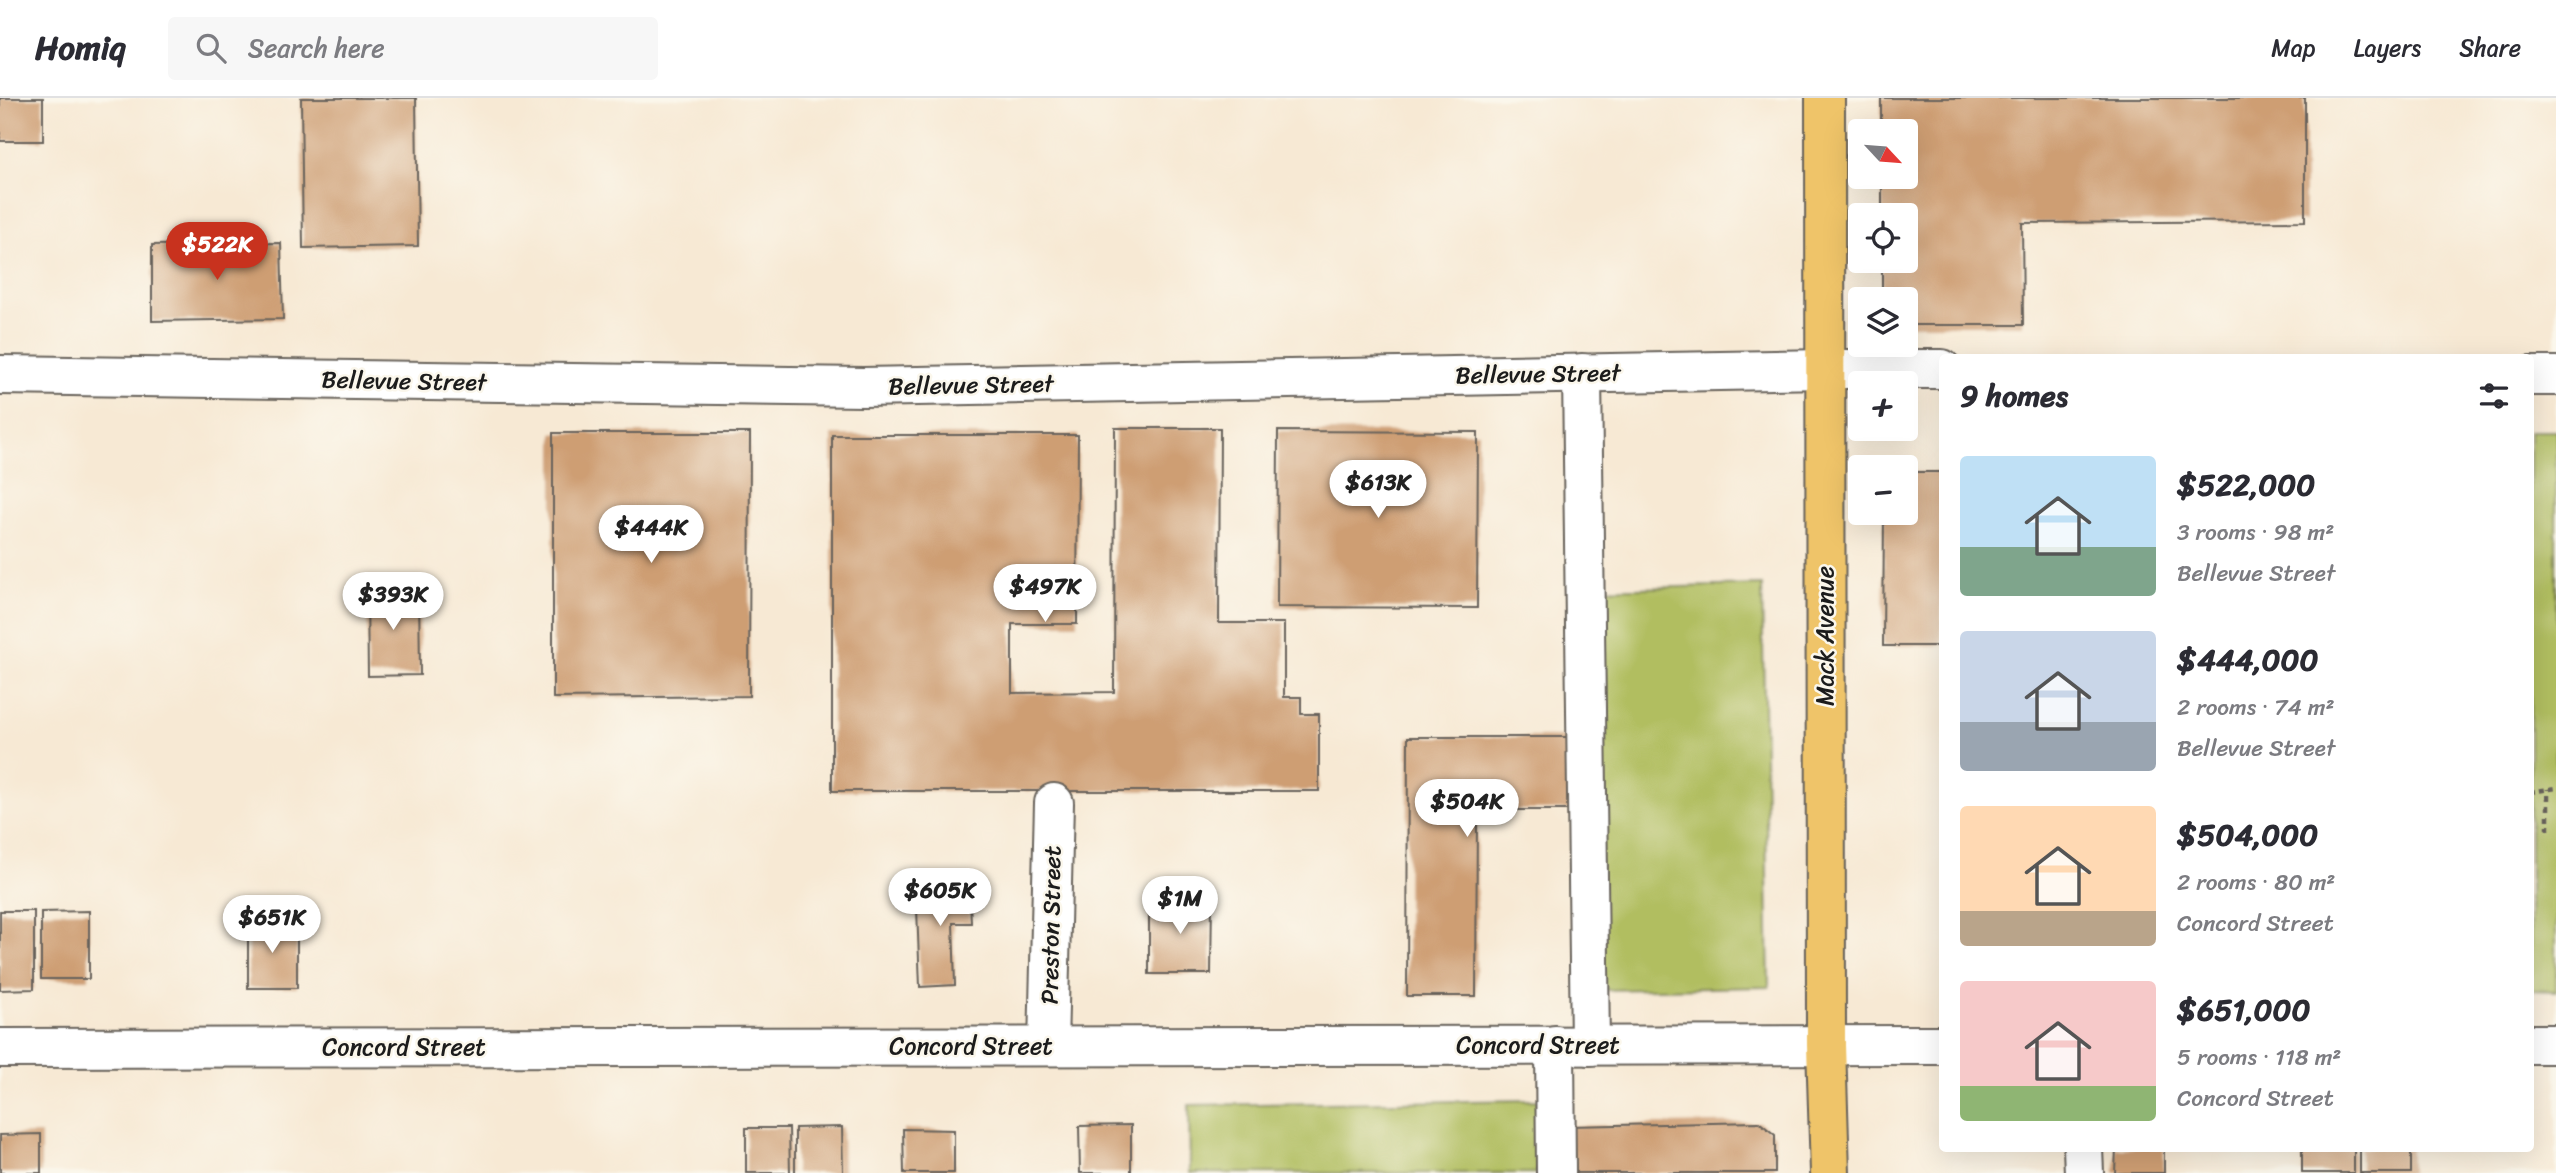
<!DOCTYPE html>
<html lang="en">
<head>
<meta charset="utf-8">
<style>
	body { margin:0; font-family:Sriracha,sans-serif; background:#f7f7f7; color:#2b2b33; height:100vh; display:flex; flex-direction:column; font-size:26px; white-space:nowrap }
	* { box-sizing:border-box; margin:0 }
	p { font-size:23px; color:#7c7c81 }
	.icon { flex:none; width:38px; height:38px; fill:none; stroke:currentColor; stroke-width:2; stroke-linecap:round; stroke-linejoin:round }
	.map { position:relative; flex:1; overflow:hidden }
	.drawer { position:absolute; left:1939px; top:256px; width:595px; height:798px; display:flex; flex-direction:column; background:#fff; border-radius:7px; box-shadow:0 7px 28px #0002 }
	.drawer>* { flex:none }
	.needle { width:46px; rotate:116deg }
	.tools { position:absolute; left:1848px; top:21px; display:grid; gap:14px }
	.tools a { display:grid; place-items:center; width:70px; height:70px; border-radius:7px; background:#fff; box-shadow:0 7px 28px #0002; font-size:35px }
	.price { position:absolute; translate:-50% -60px; padding:0 16px; border-radius:24px; background:#fff; color:#222; font-size:23px; line-height:46px; filter:drop-shadow(0 2px 4px #0008) }
	.price::after { content:''; position:absolute; left:50%; top:42px; width:21px; height:16px; margin-left:-10px; background:inherit; clip-path:polygon(0 0,100% 0,50% 100%) }
	.price.on { background:#c8321e; color:#fff }
	ul { padding:0; list-style:none }
	li { display:flex; align-items:center; gap:21px; height:175px; padding:0 21px }
	li span { display:grid; place-items:center; flex:none; width:196px; height:140px; border-radius:7px; color:#555 }
	li>.icon { margin-inline-start:auto }
	span .icon { width:84px; height:84px; fill:#fffc; stroke-width:1 }
	li b { font-size:30px }
	h2 { display:flex; justify-content:space-between; align-items:center; height:84px; padding:0 21px; font-size:30px }
	header { display:flex; align-items:center; gap:42px; box-sizing:border-box; height:98px; padding:0 35px; background:#fff; border-bottom:2px solid #e1e1e2 }
	header strong { font-size:33px }
	nav { display:flex; gap:38px; margin-inline-start:auto; font-size:24px }
	.search { width:490px; height:63px; background:#f7f7f7; display:flex; align-items:center; gap:18px; box-sizing:border-box; padding:0 24px; border-radius:7px; color:#7c7c81; font-size:26px }
	.map>svg:first-child { display:block }
	.green { fill:#b1be60; stroke:#666d3e; stroke-width:2 }
	.building { fill:#ce9e73 }
	.lines { fill:none; stroke-linecap:round; stroke-linejoin:round }
	.minor-casing { stroke:#69645c; stroke-width:42 }
	.major-casing { stroke:#69645c; stroke-width:42 }
	.path { stroke:#69645c; stroke-width:4.5; stroke-dasharray:5 5; stroke-linecap:butt }
	.minor { stroke:#fff; stroke-width:38 }
	.major { stroke:#efc469; stroke-width:38 }
	.labels { text-anchor:middle; dominant-baseline:central; stroke-width:5; stroke-linejoin:round; paint-order:stroke }
	.street-label { font-size:24px; fill:#1c1c1c; stroke:#fbf7ec }
</style>
</head>
<body>
<header>
<strong>Homiq</strong>
<div class="search"><svg class="icon" aria-label="search" viewBox="0 0 24 24"><circle cx="10" cy="10" r="6"/><path d="M15 15l6 6"/></svg>Search here</div>
<nav><a>Map</a><a>Layers</a><a>Share</a></nav>
</header>
<div class="map">
<svg width="2556" height="1075" viewBox="0 0 2556 1075">
	<rect width="100%" height="100%" fill="#fbf7ec"/>
	<filter id="ink" filterUnits="userSpaceOnUse"><feTurbulence type="fractalNoise" baseFrequency=".0143" numOctaves="2"/><feDisplacementMap in="SourceGraphic" scale="14" xChannelSelector="R" yChannelSelector="G"/><feConvolveMatrix kernelMatrix="1 2 1 2 8 2 1 2 1" color-interpolation-filters="sRGB"/></filter>
	<filter id="wash" filterUnits="userSpaceOnUse"><feTurbulence type="fractalNoise" baseFrequency=".00686" numOctaves="4" result="noise"/><feDisplacementMap in="SourceGraphic" scale="28" xChannelSelector="R" yChannelSelector="G"/><feGaussianBlur stdDeviation="1.57" result="paint"/><feColorMatrix in="noise" values="0 0 0 0 0 0 0 0 0 0 0 0 0 0 0 0 0 1.4 0 .05"/><feComposite in="paint" operator="in"/></filter>
	<g filter="url(#wash)">
		<rect width="100%" height="100%" fill="#f7e9d4"/>
		<!-- green -->
		<g class="green">
			<path d="M 2530,333 L 2556,333 L 2556,893 L 2530,892 Z"/>
			<path d="M 1762,487 L 1769,889 L 1601,892 L 1594,491 Z"/>
			<path d="M 1537,1002 L 1537,1075 L 1190,1075 L 1189,1007 Z"/>
		</g>
		<g id="blocks">
			<!-- building -->
			<g class="building">
				<rect x="0" y="0" width="43" height="43"/>
				<path d="M 301,0 L 416,0 L 418,148 L 303,150 Z"/>
				<path d="M 1881,0 L 2305,0 L 2305,123 L 2022,125 L 2023,227 L 1906,227 L 1906,201 L 1882,201 L 1882,163 L 1906,163 L 1906,117 L 1882,117 L 1882,79 L 1906,79 L 1906,33 L 1881,33 Z"/>
				<path d="M 281,145 L 283,221 L 152,223 L 152,147 Z"/>
				<path d="M 1115,330 L 1220,330 L 1219,525 L 1284,525 L 1284,599 L 1301,599 L 1301,616 L 1319,616 L 1319,693 L 832,693 L 832,337 L 1078,337 L 1077,526 L 1012,526 L 1012,595 L 1114,594 Z"/>
				<path d="M 1278,333 L 1478,334 L 1477,510 L 1277,509 Z"/>
				<path d="M 553,335 L 750,335 L 749,598 L 553,600 Z"/>
				<path d="M 1906,374 L 1942,374 L 1942,548 L 1883,548 L 1884,415 L 1906,415 Z"/>
				<path d="M 367,491 L 419,491 L 420,577 L 368,578 Z"/>
				<path d="M 1408,639 L 1579,639 L 1579,712 L 1477,712 L 1476,898 L 1407,898 Z"/>
				<path d="M 969,781 L 971,825 L 953,825 L 955,887 L 920,889 L 916,783 Z"/>
				<path d="M 1149,801 L 1212,801 L 1211,876 L 1149,876 Z"/>
				<path d="M 0,813 L 34,813 L 34,891 L 0,892 Z"/>
				<path d="M 89,813 L 89,881 L 41,881 L 41,814 Z"/>
				<rect x="248" y="824" width="49" height="66"/>
				<path d="M 1759,1024 L 1775,1037 L 1775,1075 L 1570,1075 L 1569,1028 Z"/>
				<path d="M 1131,1027 L 1131,1075 L 1080,1075 L 1079,1028 Z"/>
				<path d="M 842,1029 L 843,1075 L 795,1075 L 795,1030 Z"/>
				<path d="M 746,1030 L 789,1030 L 790,1075 L 746,1075 Z"/>
				<path d="M 903,1031 L 954,1032 L 954,1075 L 904,1075 Z"/>
				<path d="M 41,1036 L 41,1075 L 0,1075 L 0,1037 Z"/>
				<path d="M 2116,1050 L 2164,1050 L 2164,1075 L 2115,1075 Z"/>
				<rect x="2302" y="1050" width="52" height="25"/>
				<rect x="2360" y="1050" width="51" height="25"/>
			</g>
		</g>
	</g>
	<g filter="url(#ink)">
		<use href="#blocks" fill-opacity="0" stroke="#69645c" stroke-width="2"/>
		<g class="lines">
			<defs>
				<g id="minor">
					<path d="M 1582,275 L 1590,948"/>
					<path d="M 0,277 L 863,289 L 1825,271 L 1942,271"/>
					<path d="M 2530,278 L 2556,278"/>
					<path d="M 2530,946 L 2556,946"/>
					<path d="M 1555,947 L 1556,1075"/>
					<path d="M 1048,948 L 1054,705"/>
					<path d="M 0,950 L 1942,947"/>
					<path d="M 2083,1050 L 2084,1075"/>
				</g>
				<path id="major" d="M 1825,0 L 1826,947 L 1830,1075"/>
			</defs>
			<!-- minor casing -->
			<use href="#minor" class="minor-casing"/>
			<!-- major casing -->
			<use href="#major" class="major-casing"/>
			<!-- path -->
			<g class="path">
				<path d="M 2530,694 L 2556,690"/>
				<path d="M 2548,732 L 2548,691"/>
			</g>
			<!-- minor -->
			<use href="#minor" class="minor"/>
			<!-- major -->
			<use href="#major" class="major"/>
		</g>
	</g>
	<g class="labels">
		<!-- street labels -->
		<g class="street-label">
			<text transform="translate(1538 276) rotate(-1)">Bellevue Street</text>
			<text transform="translate(404 283) rotate(1)">Bellevue Street</text>
			<text transform="translate(971 287) rotate(-1)">Bellevue Street</text>
			<text transform="translate(1825 538) rotate(-90)">Mack Avenue</text>
			<text transform="translate(1051 827) rotate(-89)">Preston Street</text>
			<text x="1538" y="947">Concord Street</text>
			<text x="971" y="948">Concord Street</text>
			<text x="404" y="949">Concord Street</text>
		</g>
	</g>
</svg>
<div class="tools">
<a><svg class="needle" viewBox="-14 -14 28 28"><path d="M0-13l5 13h-10z" fill="#e53935"/><path d="M0 13l5-13h-10z" fill="#7c7c81"/></svg></a>
<a><svg class="icon" aria-label="locate" viewBox="0 0 24 24"><circle cx="12" cy="12" r="6"/><path d="M12 2v4M12 18v4M2 12h4M18 12h4"/></svg></a>
<a><svg class="icon" aria-label="layers" viewBox="0 0 24 24"><path d="M12 4l9 5-9 5-9-5zM3 14l9 5 9-5"/></svg></a>
<a>+</a>
<a>−</a>
</div>
<b class="price on" style="left:217px;top:184px">$522K</b>
<b class="price" style="left:1378px;top:422px">$613K</b>
<b class="price" style="left:651px;top:467px">$444K</b>
<b class="price" style="left:1045px;top:526px">$497K</b>
<b class="price" style="left:393px;top:534px">$393K</b>
<b class="price" style="left:1467px;top:741px">$504K</b>
<b class="price" style="left:940px;top:830px">$605K</b>
<b class="price" style="left:1180px;top:838px">$1M</b>
<b class="price" style="left:272px;top:857px">$651K</b>
<section class="drawer">
<h2>9 homes<svg class="icon" aria-label="filters" viewBox="0 0 24 24"><path d="M4 7h16M4 17h16"/><circle cx="9" cy="7" r="2"/><circle cx="15" cy="17" r="2"/></svg></h2>
<ul>
<li><span style="background:linear-gradient(#bfe0f5 65%,#7fa58c 0)"><svg class="icon" aria-label="home" viewBox="0 0 24 24"><path d="M3 11l9-7 9 7M6 9v11h12V9"/></svg></span><div><b>$522,000</b><p>3 rooms · 98 m²</p><p>Bellevue Street</p></div></li>
<li><span style="background:linear-gradient(#c9d6e8 65%,#9aa5b1 0)"><svg class="icon" aria-label="home" viewBox="0 0 24 24"><path d="M3 11l9-7 9 7M6 9v11h12V9"/></svg></span><div><b>$444,000</b><p>2 rooms · 74 m²</p><p>Bellevue Street</p></div></li>
<li><span style="background:linear-gradient(#ffd9b3 75%,#b9a48a 0)"><svg class="icon" aria-label="home" viewBox="0 0 24 24"><path d="M3 11l9-7 9 7M6 9v11h12V9"/></svg></span><div><b>$504,000</b><p>2 rooms · 80 m²</p><p>Concord Street</p></div></li>
<li><span style="background:linear-gradient(#f6c9c9 75%,#8fb573 0)"><svg class="icon" aria-label="home" viewBox="0 0 24 24"><path d="M3 11l9-7 9 7M6 9v11h12V9"/></svg></span><div><b>$651,000</b><p>5 rooms · 118 m²</p><p>Concord Street</p></div></li>
</ul>
</section>
</div>
</body>
</html>
